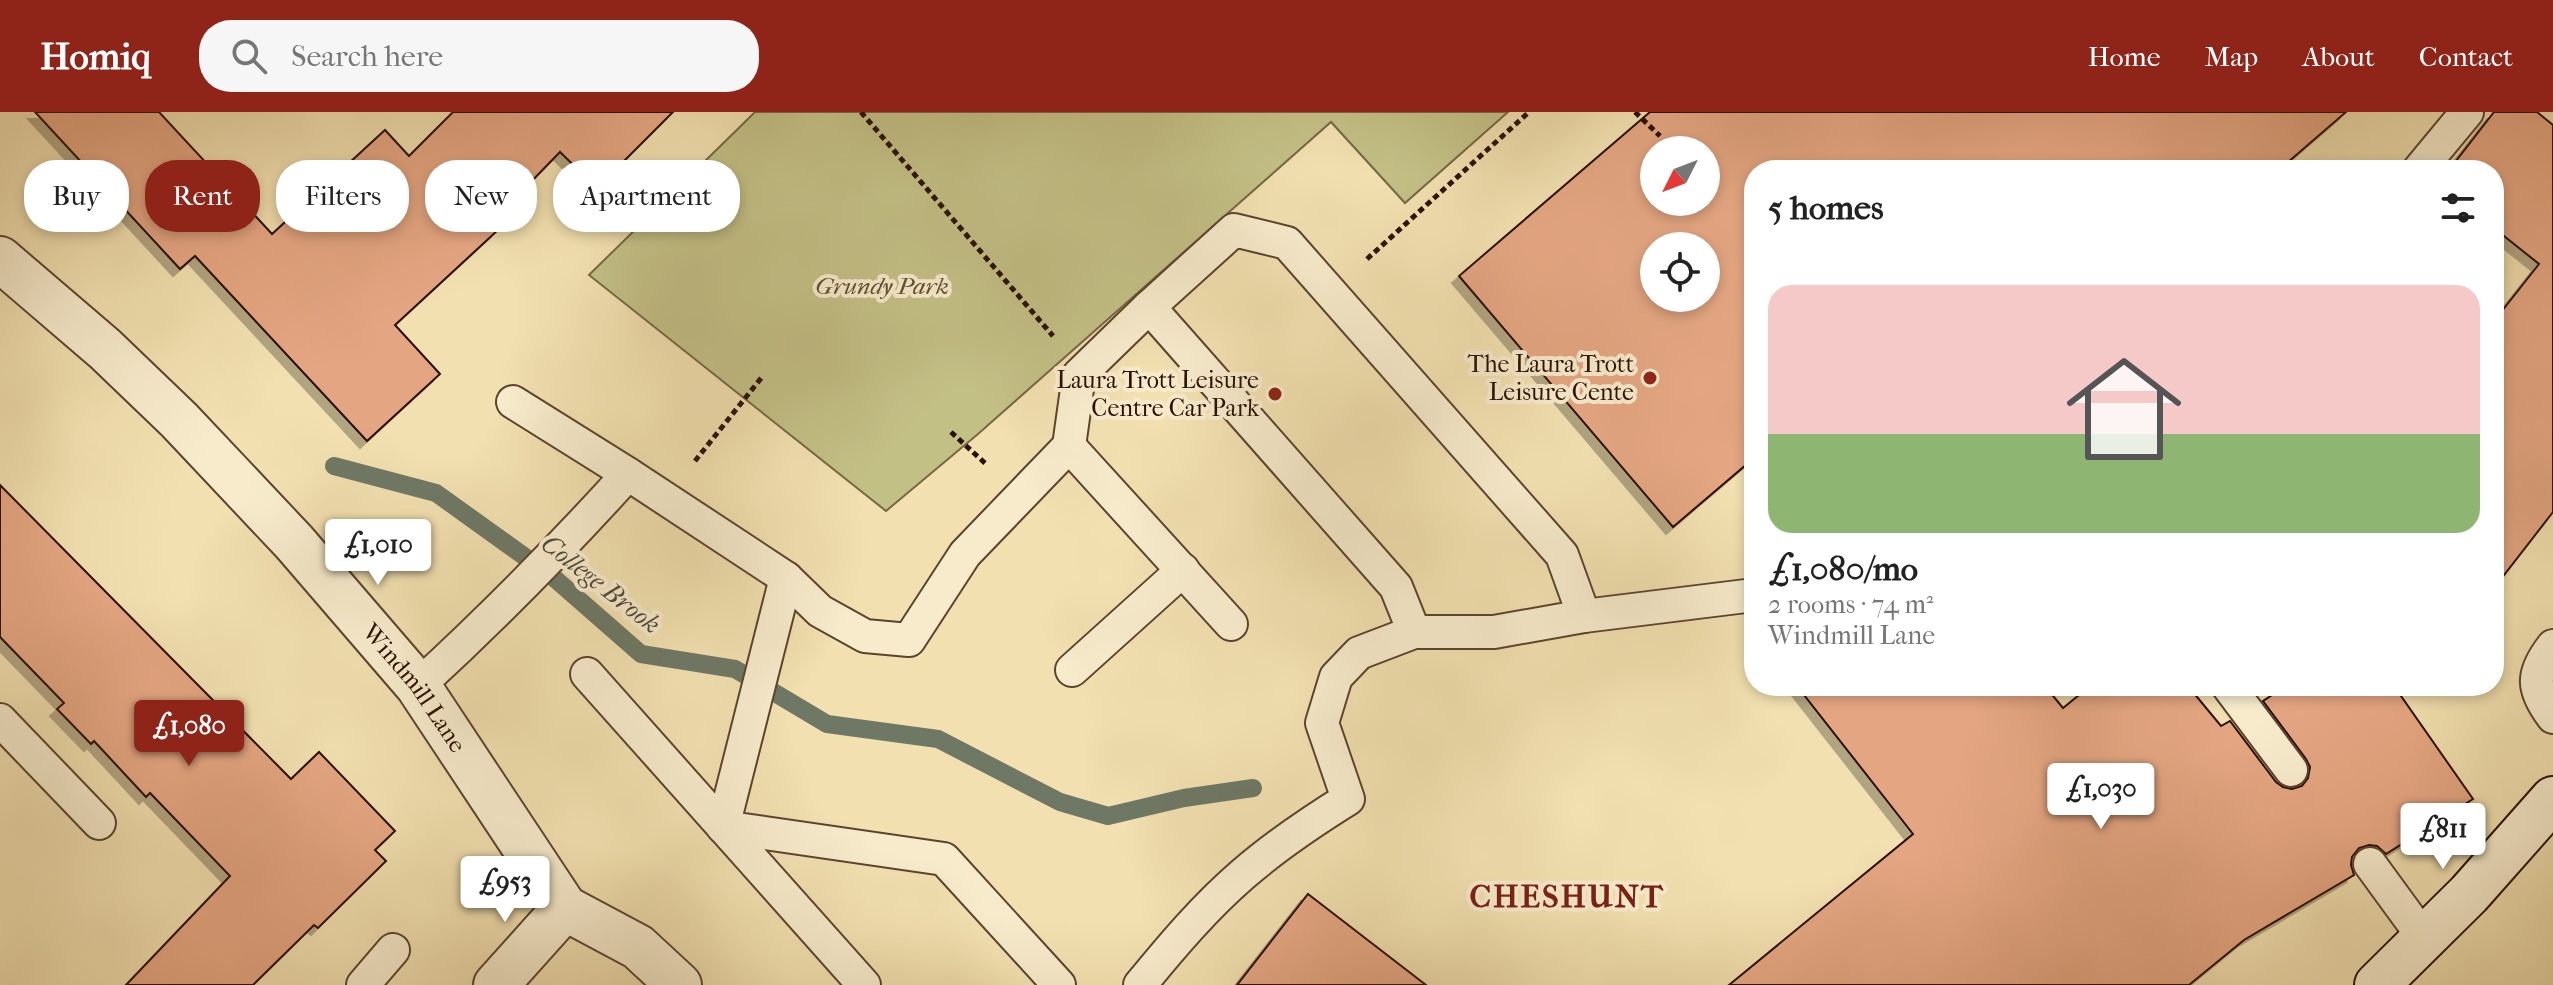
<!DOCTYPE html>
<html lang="en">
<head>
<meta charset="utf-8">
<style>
	body { margin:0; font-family:"IM FELL French Canon",serif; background:#f6f6f6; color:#222; height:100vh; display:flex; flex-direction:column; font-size:30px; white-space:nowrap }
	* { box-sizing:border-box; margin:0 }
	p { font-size:26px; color:#767676 }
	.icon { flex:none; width:44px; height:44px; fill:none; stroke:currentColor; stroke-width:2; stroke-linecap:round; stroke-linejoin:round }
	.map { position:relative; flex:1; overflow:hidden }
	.panel { position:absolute; left:1744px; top:48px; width:760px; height:536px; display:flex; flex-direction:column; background:#fff; border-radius:32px; box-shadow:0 4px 12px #0003 }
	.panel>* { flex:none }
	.banner { position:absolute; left:24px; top:48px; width:760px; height:72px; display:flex; gap:16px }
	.needle { width:52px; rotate:228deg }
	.tools { position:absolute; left:1640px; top:24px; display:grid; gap:16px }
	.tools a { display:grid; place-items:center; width:80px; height:80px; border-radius:50%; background:#fff; box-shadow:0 4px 12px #0003; font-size:40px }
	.price { position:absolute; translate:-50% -68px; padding:0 18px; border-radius:8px; background:#fff; color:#222; font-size:26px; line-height:52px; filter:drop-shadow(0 2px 4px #0008) }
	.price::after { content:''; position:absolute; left:50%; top:48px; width:24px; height:18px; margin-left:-12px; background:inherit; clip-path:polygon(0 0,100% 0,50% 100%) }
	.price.active { background:#8f2418; color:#fff }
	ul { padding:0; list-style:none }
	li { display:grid; align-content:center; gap:16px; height:424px; padding:0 24px }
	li+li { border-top:2px solid #e0e0e0 }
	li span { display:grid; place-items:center; height:248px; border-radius:24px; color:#555 }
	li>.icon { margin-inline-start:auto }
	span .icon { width:144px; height:144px; fill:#fffc; stroke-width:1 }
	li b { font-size:34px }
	h2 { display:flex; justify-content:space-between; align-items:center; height:96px; padding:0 24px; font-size:34px }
	.pill { padding:0 28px; border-radius:32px; background:#fff; box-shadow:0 4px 12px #0003; font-size:28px; line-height:72px }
	.pill.active { background:#8f2418; color:#fff }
	header { display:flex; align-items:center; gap:48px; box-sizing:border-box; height:112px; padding:0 40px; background:#8f2418; color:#fff }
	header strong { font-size:38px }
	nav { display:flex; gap:44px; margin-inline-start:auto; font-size:28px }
	.search { width:560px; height:72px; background:#f6f6f6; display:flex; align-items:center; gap:20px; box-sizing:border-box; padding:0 28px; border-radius:32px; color:#767676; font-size:30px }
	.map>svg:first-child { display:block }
	.green { fill:#c3c086; stroke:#766844; stroke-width:2 }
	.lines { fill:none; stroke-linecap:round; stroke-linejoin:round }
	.stream { stroke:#6e7865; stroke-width:18 }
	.building { fill:#e4a682; stroke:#291001; stroke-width:2; fill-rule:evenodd; filter:url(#shadow) }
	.lane-casing { stroke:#5b442d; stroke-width:36 }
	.street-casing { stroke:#5b442d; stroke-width:48 }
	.secondary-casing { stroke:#291001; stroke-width:48 }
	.path { stroke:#291001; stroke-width:5; stroke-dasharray:6 4; stroke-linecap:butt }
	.lane { stroke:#f7ebcc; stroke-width:32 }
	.street { stroke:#f7ebcc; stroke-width:44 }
	.secondary { stroke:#f7ebcc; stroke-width:44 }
	.poi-dot { fill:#8f2418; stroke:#f7ebcc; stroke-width:3 }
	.labels { text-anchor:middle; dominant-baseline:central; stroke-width:8; stroke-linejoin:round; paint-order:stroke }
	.park-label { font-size:24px; font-style:italic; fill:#5f4e30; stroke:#f7ebcc }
	.poi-label { font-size:24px; fill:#291001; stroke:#f7ebcc; text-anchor:end }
	.street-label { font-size:24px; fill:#291001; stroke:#f7ebcc }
	.water-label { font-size:26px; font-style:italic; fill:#514d3b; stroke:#f7ebcc }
	.district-label { font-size:32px; font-weight:bold; letter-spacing:2px; fill:#7a1f14; stroke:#f7ebcc }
</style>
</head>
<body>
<header>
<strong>Homiq</strong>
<div class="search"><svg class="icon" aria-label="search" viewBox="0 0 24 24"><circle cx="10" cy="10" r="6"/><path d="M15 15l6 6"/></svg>Search here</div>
<nav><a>Home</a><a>Map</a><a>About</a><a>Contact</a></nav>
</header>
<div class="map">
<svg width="2553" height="873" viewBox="0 0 2553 873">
	<defs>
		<filter id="shadow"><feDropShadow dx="-7" dy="7" stdDeviation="0" flood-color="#0004"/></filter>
	</defs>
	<rect width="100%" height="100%" fill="#f2e0b0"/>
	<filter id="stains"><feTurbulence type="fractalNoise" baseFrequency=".0025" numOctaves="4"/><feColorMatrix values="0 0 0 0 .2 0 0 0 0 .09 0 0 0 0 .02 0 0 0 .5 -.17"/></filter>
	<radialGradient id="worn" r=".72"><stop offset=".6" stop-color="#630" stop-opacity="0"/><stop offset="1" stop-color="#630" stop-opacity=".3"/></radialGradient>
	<!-- green -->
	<path class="green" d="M 755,0 L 1508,0 L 1405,91 L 1331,10 L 978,322 L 886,399 L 589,163 Z"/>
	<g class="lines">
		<!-- stream -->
		<path class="stream" d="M 334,354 L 436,381 L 553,465 L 641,542 L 735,557 L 827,612 L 938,627 L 1060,690 L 1108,704 L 1184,686 L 1253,676"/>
	</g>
	<!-- building -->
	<g class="building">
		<path d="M 35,0 L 159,0 L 272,122 L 385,18 L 409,44 L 453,0 L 673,0 L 597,76 L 560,40 L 492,110 L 498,118 L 395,213 L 440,262 L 367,329 L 195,144 L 180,157 Z"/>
		<path d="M 1650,0 L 2346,0 L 2279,58 L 1754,58 L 1754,346 L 1673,415 L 1459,164 ZM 1654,38 L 1706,38 L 1706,90 L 1654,90 ZM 1654,134 L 1706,134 L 1706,186 L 1654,186 Z"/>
		<path d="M 2494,0 L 2537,0 L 2553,13 L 2553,400 L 2494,476 L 2494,209 L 2539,152 L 2494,116 L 2494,58 L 2449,58 Z"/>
		<path d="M 0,373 L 291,667 L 319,640 L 395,719 L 375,738 L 386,749 L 318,816 L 314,813 L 253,873 L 126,873 L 230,764 L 150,681 L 146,685 L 94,629 L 91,632 L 57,597 L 64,591 L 0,525 Z"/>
		<path d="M 1797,574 L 2045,574 L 2063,596 L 2090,574 L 2188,574 L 2221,614 L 2230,609 L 2276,670 L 2283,675 L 2292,677 L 2302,674 L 2308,666 L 2310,655 L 2306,647 L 2263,589 L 2286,574 L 2394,574 L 2473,687 L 2386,742 L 2377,734 L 2369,733 L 2359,736 L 2352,745 L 2351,753 L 2354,763 L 2244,828 L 2189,873 L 1729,873 L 1913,722 Z"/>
		<path d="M 1308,782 L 1426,873 L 1237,873 Z"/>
	</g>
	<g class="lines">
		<defs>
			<g id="lane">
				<path d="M 2419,58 L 2467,0"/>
				<path d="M 1149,195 L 1396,475 L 1414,520"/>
				<path d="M 513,290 L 628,362"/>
				<path d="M 1069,334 L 1231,512"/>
				<path d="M 786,466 L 723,715 L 944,747 L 1059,873"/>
				<path d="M 1584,504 L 1754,483"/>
				<path d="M 2553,534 C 2531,562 2532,577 2553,605"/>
				<path d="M 1072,558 L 1183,458"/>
				<path d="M 587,562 L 864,873"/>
				<path d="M 418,574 C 492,506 561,436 628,362 L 786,466 L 820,499 L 865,524 L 909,528 L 965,442 L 1069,334 L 1079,263 L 1149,195 L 1234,118 L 1287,131 L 1562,443 L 1584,504 L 1494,520 L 1414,520 L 1359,541 L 1336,565 L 1322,611 L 1348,687 C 1311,710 1274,735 1242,763 C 1204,796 1172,834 1140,873"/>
				<path d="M 2228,574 L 2291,658"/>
				<path d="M 0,608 L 99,711"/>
				<path d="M 2370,752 L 2424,826"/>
				<path d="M 363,873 L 393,838"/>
			</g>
			<g id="street">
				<path id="s1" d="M 0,147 L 105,237 L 179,308 L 294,430 L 418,574 L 565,796 L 638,835 L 679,873"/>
				<path d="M 496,873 L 565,796"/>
			</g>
			<path id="secondary" d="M 2377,873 L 2469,782 L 2553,687"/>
		</defs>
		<!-- lane casing -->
		<use href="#lane" class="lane-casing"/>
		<!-- street casing -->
		<use href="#street" class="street-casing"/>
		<!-- secondary casing -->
		<use href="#secondary" class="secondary-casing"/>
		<!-- path -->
		<g class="path">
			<path d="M 861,0 L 1053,224"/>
			<path d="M 1635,0 L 1660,24"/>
			<path d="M 1367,147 L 1529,0"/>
			<path d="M 951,320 L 986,352"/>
			<path d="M 695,349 L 762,265"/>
		</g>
		<!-- lane -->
		<use href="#lane" class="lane"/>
		<!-- street -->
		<use href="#street" class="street"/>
		<!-- secondary -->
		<use href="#secondary" class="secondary"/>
	</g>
	<!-- markers -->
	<g class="poi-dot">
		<circle cx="1650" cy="266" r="8"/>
		<circle cx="1275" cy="282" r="8"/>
	</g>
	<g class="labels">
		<!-- park labels -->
		<g class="park-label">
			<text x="882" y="174">Grundy Park</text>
		</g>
		<!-- poi labels -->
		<g class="poi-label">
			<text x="1634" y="252">The Laura Trott<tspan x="1634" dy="28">Leisure Cente</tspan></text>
			<text x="1259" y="268">Laura Trott Leisure<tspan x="1259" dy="28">Centre Car Park</tspan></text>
		</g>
		<!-- street labels -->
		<g class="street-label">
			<text stroke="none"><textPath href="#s1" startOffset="598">Windmill Lane</textPath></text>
		</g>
		<!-- water labels -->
		<g class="water-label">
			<text transform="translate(601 472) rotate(38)">College Brook</text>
		</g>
		<!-- district labels -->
		<g class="district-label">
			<text x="1567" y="784">CHESHUNT</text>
		</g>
	</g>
	<rect width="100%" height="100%" filter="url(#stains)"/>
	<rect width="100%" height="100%" fill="url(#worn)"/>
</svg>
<div class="tools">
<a><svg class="needle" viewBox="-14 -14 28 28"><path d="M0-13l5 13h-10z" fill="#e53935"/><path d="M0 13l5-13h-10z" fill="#767676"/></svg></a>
<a><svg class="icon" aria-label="locate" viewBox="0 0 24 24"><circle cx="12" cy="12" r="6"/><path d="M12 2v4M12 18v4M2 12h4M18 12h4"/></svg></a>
</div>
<b class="price" style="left:378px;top:475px">£1,010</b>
<b class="price active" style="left:189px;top:656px">£1,080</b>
<b class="price" style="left:2101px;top:719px">£1,030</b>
<b class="price" style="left:2443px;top:759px">£811</b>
<b class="price" style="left:505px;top:812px">£953</b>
<div class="banner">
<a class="pill">Buy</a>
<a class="pill active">Rent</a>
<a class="pill">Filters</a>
<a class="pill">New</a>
<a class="pill">Apartment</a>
</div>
<section class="panel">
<h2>5 homes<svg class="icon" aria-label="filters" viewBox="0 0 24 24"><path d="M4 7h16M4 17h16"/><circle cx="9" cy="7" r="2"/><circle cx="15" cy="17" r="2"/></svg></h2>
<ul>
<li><span style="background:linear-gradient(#f6c9c9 60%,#8fb573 0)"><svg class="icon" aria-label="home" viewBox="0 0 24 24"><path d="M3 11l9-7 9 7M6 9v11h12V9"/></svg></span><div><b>£1,080/mo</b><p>2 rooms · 74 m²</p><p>Windmill Lane</p></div></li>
</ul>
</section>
</div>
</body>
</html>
